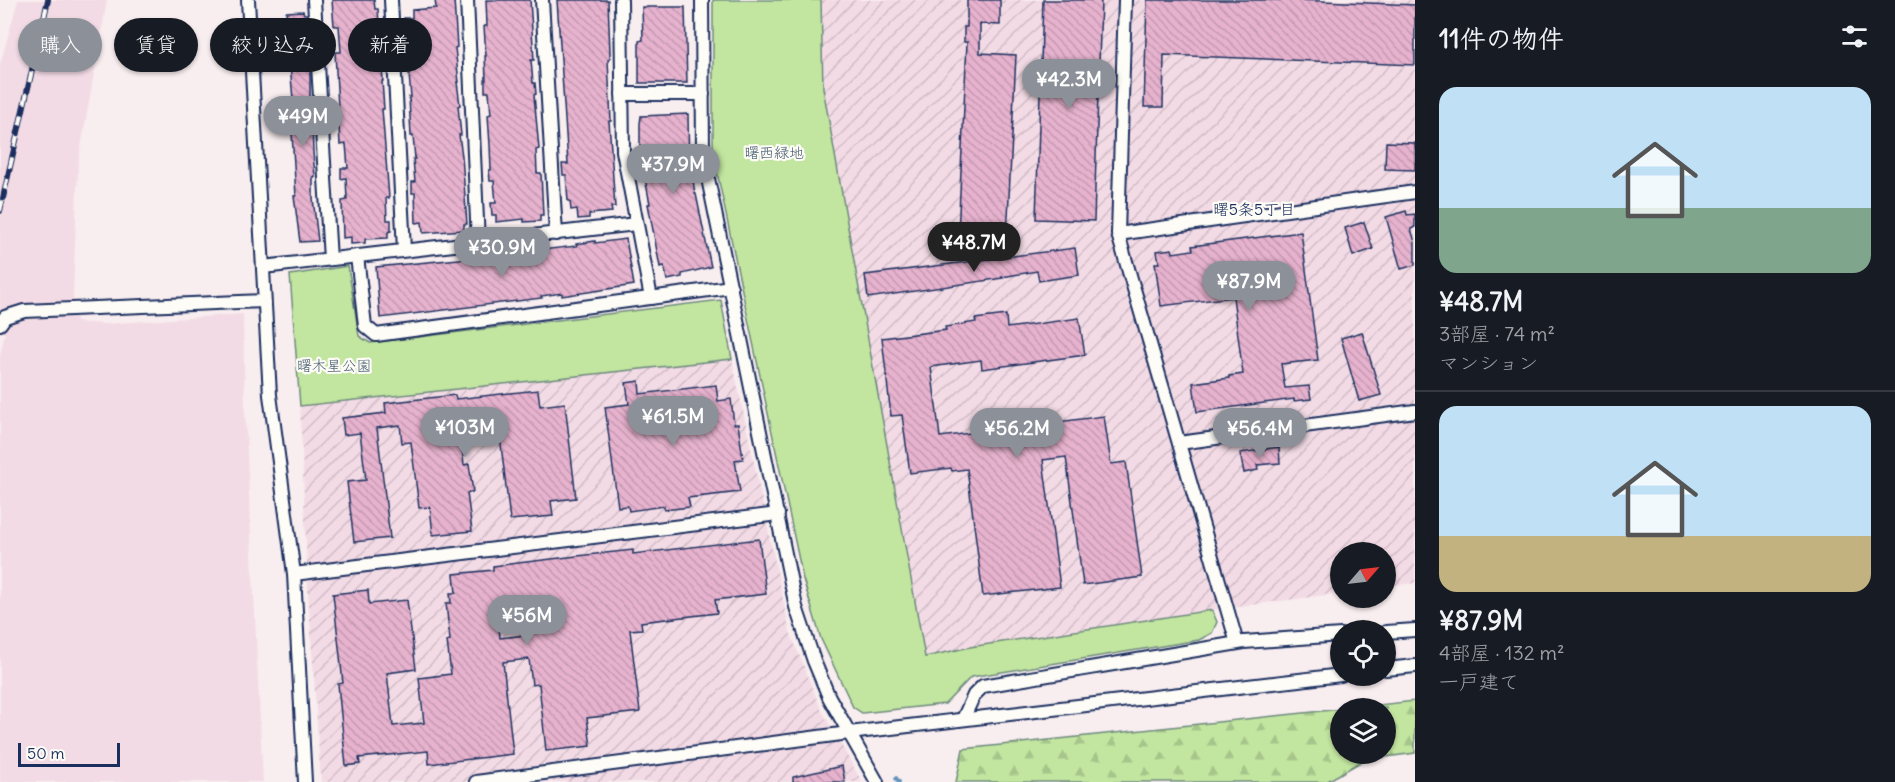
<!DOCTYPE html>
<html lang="ja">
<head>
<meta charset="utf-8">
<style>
	body { margin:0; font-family:Delius,"Klee One",sans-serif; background:#242831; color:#f1f3f6; height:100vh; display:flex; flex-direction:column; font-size:22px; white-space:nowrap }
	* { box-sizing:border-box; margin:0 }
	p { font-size:20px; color:#9ea1a6 }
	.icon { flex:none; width:33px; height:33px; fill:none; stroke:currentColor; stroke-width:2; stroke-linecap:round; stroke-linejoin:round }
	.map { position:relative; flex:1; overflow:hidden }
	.panel { display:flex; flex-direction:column; background:#171b24; width:480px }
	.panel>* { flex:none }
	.hud { position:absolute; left:18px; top:18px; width:570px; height:54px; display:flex; gap:12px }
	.needle { width:39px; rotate:62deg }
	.tools { position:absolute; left:1330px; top:542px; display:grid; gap:12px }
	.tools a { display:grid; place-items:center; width:66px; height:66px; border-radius:50%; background:#171b24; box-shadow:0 2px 4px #0004; font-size:30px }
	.scale { position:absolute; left:18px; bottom:15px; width:102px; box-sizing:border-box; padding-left:6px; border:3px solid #1b2f5e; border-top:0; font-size:16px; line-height:21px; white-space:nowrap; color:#1b2f5e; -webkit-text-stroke:4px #fdfcf7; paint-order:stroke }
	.price { position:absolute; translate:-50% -51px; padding:0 14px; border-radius:21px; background:#8c9099; color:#fff; font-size:20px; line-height:39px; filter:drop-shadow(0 2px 3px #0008) }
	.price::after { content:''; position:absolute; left:50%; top:36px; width:18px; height:14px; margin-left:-9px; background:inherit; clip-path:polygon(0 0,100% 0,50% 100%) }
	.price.active { background:#222; color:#fff }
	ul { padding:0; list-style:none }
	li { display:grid; align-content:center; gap:12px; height:318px; padding:0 24px }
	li+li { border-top:2px solid #363941 }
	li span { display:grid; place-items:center; height:186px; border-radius:18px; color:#555 }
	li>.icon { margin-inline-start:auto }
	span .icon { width:108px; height:108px; fill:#fffc; stroke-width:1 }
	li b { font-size:26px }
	h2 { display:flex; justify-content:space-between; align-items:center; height:72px; padding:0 24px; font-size:26px }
	.pill { padding:0 21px; border-radius:27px; background:#171b24; box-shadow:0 2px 4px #0004; font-size:21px; line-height:54px }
	.pill.active { background:#8c9099; color:#fff }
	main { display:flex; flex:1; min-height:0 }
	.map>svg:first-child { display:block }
	.built { fill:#f3dbe5 }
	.industrial { fill:url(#industrial-furrows) }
	.forest { fill:url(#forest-firs); stroke:#6e8a7e; stroke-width:1.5 }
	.park { fill:#c2e59f; stroke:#6e8a7e; stroke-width:1.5 }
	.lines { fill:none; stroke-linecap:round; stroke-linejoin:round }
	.stream { stroke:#6694bb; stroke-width:4 }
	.building { fill:url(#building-back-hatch); stroke:#1b2f5e; stroke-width:1.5; fill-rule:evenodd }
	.street-casing { stroke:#1b2f5e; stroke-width:16 }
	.street { stroke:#fdfcf7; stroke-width:12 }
	.rail-casing { stroke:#1b2f5e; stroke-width:6 }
	.rail { stroke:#fdfcf7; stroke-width:4; stroke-dasharray:11; stroke-linecap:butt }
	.labels { text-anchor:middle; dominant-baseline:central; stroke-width:4.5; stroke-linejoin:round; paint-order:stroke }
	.park-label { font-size:15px; fill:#455c6e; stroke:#fdfcf7 }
	.neighbourhood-label { font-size:16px; fill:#1b2f5e; stroke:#fdfcf7 }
</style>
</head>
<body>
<main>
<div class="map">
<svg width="1415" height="782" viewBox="0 0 1415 782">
	<defs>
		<pattern id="industrial-furrows" width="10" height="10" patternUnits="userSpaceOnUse" patternTransform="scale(1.5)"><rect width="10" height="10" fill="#f3dbe5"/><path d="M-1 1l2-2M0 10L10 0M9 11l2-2" fill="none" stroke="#d0bcc7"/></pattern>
		<pattern id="forest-firs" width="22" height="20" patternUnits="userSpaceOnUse" patternTransform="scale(1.5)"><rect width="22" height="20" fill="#c2e59f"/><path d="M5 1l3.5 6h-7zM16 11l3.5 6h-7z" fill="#a6c58b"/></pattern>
		<pattern id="building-back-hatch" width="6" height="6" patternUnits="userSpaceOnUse" patternTransform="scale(1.5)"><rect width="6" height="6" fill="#e6b2cd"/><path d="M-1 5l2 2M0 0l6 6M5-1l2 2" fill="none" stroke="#c599b2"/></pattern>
	</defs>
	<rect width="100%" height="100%" fill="#f8edef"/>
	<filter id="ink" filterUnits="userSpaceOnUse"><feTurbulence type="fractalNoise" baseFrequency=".0167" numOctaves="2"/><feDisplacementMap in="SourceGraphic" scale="12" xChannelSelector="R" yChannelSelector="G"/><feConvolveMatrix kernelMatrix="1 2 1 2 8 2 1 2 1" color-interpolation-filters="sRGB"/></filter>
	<g filter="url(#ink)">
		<!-- built -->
		<path class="built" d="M 18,0 L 107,0 L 78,164 L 73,295 L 76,322 L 105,324 L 243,314 L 245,412 L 263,782 L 0,782 L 0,355 L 5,333 L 0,332 L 0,65 Z"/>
		<!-- industrial -->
		<g class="industrial">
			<path d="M 821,0 L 1415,0 L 1415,583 L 1386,586 L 1386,552 L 1341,552 L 1341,593 L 1212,610 L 970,647 L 924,657 L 823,88 Z"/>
			<path d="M 732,359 L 790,632 L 821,709 L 862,782 L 321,782 L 308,591 L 300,406 Z"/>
		</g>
		<!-- forest -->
		<path class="forest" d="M 1415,701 L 1415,753 L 1364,760 L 1326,782 L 956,782 L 963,749 L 1341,709 L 1341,753 L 1386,753 L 1386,708 L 1350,708 Z"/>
		<!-- park -->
		<g class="park">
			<path d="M 713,0 L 821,0 L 823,88 L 925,657 L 970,647 L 1212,610 L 1217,622 L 1212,633 L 1199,640 L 971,677 L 945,704 L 862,713 L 853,707 L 821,639 L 803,579 L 713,153 Z"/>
			<path d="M 348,266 L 359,336 L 370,343 L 721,300 L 732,359 L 300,406 L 290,275 Z"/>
		</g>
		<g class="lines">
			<!-- stream -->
			<path class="stream" d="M 896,778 L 899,782"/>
		</g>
		<!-- building -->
		<g class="building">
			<path d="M 332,0 L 374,0 L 375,9 L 378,9 L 383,81 L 382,81 L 384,109 L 382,109 L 389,198 L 386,198 L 387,220 L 391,220 L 391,231 L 388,232 L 388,238 L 365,239 L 365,243 L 351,244 L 351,237 L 343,238 L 342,201 L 347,200 L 346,178 L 341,179 L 341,168 L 348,168 L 346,144 L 340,145 L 335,52 L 341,52 L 339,26 L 334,26 Z"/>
			<path d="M 435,0 L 454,0 L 457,47 L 455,48 L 459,82 L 457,82 L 460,105 L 458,106 L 461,135 L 459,135 L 462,156 L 467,224 L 464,224 L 464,230 L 423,233 L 422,222 L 416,223 L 415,193 L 412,193 L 412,182 L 415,182 L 413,159 L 415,159 L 413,136 L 411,136 L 409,97 L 411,97 L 404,18 L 412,18 L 412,10 L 436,8 Z"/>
			<path d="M 486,0 L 530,0 L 534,60 L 531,60 L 533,83 L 535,83 L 536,94 L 534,95 L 539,149 L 536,150 L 537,173 L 541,173 L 543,215 L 540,215 L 540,221 L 524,222 L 524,219 L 496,222 L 496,215 L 492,215 L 491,203 L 496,203 L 494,181 L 490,181 L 489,170 L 491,170 L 490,145 L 488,115 L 491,114 L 489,92 L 485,92 L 485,80 L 486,80 L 485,56 L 486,56 L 484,26 L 487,26 Z"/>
			<path d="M 557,0 L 608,0 L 610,53 L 610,59 L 608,60 L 611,121 L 609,121 L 615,207 L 611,207 L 612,212 L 589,214 L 589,218 L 578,219 L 577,209 L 571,210 L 570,201 L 568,201 L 566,175 L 563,175 L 562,164 L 568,164 Z"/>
			<path d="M 967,0 L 1000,0 L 1000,25 L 980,24 L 980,53 L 1016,55 L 1007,237 L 958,235 L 967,42 L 964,42 L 964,27 L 967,27 Z"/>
			<path d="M 1043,0 L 1101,0 L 1094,221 L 1036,219 Z"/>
			<path d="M 1147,0 L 1299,0 L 1415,5 L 1415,65 L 1164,55 L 1163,107 L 1144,107 Z"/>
			<path d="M 642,7 L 685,7 L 687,83 L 639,83 L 639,41 L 643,40 Z"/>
			<path d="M 303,11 L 304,14 L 307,14 L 307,26 L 288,27 L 286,12 Z"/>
			<path d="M 307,52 L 310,67 L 310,114 L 313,113 L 313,125 L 312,125 L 313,152 L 315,177 L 313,177 L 313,198 L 318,241 L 300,242 L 294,196 L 296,196 L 291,118 L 291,111 L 294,111 L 289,54 Z"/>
			<path d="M 688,114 L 689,174 L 692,173 L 695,194 L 696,194 L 711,267 L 682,274 L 682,277 L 667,280 L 664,266 L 660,267 L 648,204 L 650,204 L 644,173 L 645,173 L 644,151 L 640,151 L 640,124 L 641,116 Z"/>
			<path d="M 1386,142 L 1415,143 L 1415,170 L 1385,169 Z"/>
			<path d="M 1406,211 L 1407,215 L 1415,214 L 1415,227 L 1411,229 L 1415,242 L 1415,265 L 1401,269 L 1386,217 Z"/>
			<path d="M 1364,222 L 1373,249 L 1353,256 L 1345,228 Z"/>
			<path d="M 1301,232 L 1318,360 L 1281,364 L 1285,388 L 1309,386 L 1311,399 L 1294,401 L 1294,399 L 1197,412 L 1193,383 L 1229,378 L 1229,376 L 1243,374 L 1233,297 L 1161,306 L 1155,263 L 1159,263 L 1157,251 L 1172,249 L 1173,253 L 1193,250 L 1192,246 Z"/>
			<path d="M 626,239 L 634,285 L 562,296 L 562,293 L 541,296 L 542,298 L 380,318 L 376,267 L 480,257 L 577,246 L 576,244 L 595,241 L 595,243 Z"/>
			<path d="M 1075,248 L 1079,275 L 1039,281 L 1037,271 L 1002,277 L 1003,278 L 868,298 L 865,275 Z"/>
			<path d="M 1006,315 L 1007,328 L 1079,318 L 1085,355 L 982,369 L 981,360 L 931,367 L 940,437 L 1104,416 L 1111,464 L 1126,462 L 1142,577 L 1083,585 L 1066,457 L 1043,460 L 1060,587 L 983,596 L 967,469 L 952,471 L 951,468 L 910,473 L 902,415 L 891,416 L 882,338 L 946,330 L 945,327 L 976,322 L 975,319 Z"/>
			<path d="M 1362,332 L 1381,395 L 1359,401 L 1341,338 Z"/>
			<path d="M 639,381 L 640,394 L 716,385 L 718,401 L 731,399 L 734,424 L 738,424 L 743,459 L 735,460 L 740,492 L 688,498 L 690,507 L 664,510 L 664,506 L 629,511 L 628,506 L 618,507 L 605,407 L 629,404 L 626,383 Z"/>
			<path d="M 538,390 L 540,406 L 565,403 L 576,498 L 551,501 L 553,516 L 510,520 L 499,428 L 460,432 L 464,465 L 469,464 L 473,492 L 467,493 L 472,531 L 433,535 L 430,507 L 419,508 L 411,442 L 402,443 L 400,425 L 377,428 L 390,538 L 354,542 L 347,482 L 366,480 L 360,433 L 344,435 L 342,418 L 386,413 L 385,403 L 455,395 L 456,399 Z"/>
			<path d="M 1279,447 L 1280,463 L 1257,465 L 1258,470 L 1244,473 L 1240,453 Z"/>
			<path d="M 759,539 L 766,594 L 715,600 L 717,613 L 641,622 L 642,629 L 630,630 L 640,712 L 587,718 L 591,746 L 546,751 L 539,684 L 532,685 L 529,659 L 503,662 L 513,754 L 429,764 L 428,751 L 359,758 L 360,764 L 346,766 L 338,684 L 343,683 L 333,594 L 368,590 L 369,604 L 407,600 L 416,669 L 387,673 L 393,726 L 424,723 L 419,678 L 451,674 L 447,641 L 450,640 L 446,603 L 451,603 L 450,593 L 456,593 L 454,574 L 493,570 L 493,566 L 577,556 L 633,550 L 633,554 ZM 522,611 L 525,635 L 500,638 L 498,614 Z"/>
			<path d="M 842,766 L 845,782 L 793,782 L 793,777 Z"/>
		</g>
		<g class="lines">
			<defs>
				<g id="street">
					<path d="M 248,0 L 270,395 L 294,574 L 305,782"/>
					<path d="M 314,0 L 330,259"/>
					<path d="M 391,0 L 404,250"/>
					<path d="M 467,0 L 478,242"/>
					<path d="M 542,0 L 556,234"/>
					<path d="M 621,0 L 623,151 L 651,298"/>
					<path d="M 702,0 L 703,154 L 796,607 L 814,661 L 829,697 L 877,782"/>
					<path d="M 1125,0 L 1118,234 L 1237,643"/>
					<path d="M 622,94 L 703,94"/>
					<path d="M 1118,234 L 1415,192"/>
					<path d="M 357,256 L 365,326 L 376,335 L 731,287"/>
					<path d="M 263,267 L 636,224"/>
					<path d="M 0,324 L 5,317 L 24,311 L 264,301"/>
					<path d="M 1179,443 L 1415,411"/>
					<path d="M 294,574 L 778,514"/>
					<path d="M 1386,632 L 1415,630"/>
					<path d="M 1386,669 L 1415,666"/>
					<path d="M 963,719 L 974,695 L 983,686 L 1244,642 L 1341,635"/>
					<path d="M 476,782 L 849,733 L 1341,675"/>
				</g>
			</defs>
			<!-- street casing -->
			<use href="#street" class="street-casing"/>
			<!-- street -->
			<use href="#street" class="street"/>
			<defs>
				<path id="rail" d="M 0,211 L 48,0"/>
			</defs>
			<!-- rail casing -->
			<use href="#rail" class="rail-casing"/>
			<!-- rail -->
			<use href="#rail" class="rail"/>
		</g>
	</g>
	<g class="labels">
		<!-- park labels -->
		<g class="park-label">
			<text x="774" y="152">曙西緑地</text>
			<text x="334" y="365">曙木星公園</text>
		</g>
		<!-- neighbourhood labels -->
		<g class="neighbourhood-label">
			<text x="1254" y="209">曙5条5丁目</text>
		</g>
	</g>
</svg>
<div class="tools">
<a><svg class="needle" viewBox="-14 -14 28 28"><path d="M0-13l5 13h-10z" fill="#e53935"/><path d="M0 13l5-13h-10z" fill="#9ea1a6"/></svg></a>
<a><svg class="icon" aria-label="locate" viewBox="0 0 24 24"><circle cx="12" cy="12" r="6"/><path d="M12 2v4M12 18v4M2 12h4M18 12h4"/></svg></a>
<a><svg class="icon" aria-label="layers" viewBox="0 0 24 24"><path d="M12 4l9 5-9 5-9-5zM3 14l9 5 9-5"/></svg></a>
</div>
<div class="scale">50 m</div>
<b class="price" style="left:1069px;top:110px">¥42.3M</b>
<b class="price" style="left:303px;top:147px">¥49M</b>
<b class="price" style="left:673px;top:195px">¥37.9M</b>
<b class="price active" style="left:974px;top:273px">¥48.7M</b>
<b class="price" style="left:502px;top:278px">¥30.9M</b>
<b class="price" style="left:1249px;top:312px">¥87.9M</b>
<b class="price" style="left:673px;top:447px">¥61.5M</b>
<b class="price" style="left:465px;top:458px">¥103M</b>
<b class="price" style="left:1017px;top:459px">¥56.2M</b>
<b class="price" style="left:1260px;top:459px">¥56.4M</b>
<b class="price" style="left:527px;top:646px">¥56M</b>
<div class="hud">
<a class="pill active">購入</a>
<a class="pill">賃貸</a>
<a class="pill">絞り込み</a>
<a class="pill">新着</a>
</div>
</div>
<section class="panel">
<h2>11件の物件<svg class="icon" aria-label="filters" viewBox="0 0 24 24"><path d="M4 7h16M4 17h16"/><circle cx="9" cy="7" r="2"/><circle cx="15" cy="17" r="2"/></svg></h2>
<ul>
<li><span style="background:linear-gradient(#bfe0f5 65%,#7fa58c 0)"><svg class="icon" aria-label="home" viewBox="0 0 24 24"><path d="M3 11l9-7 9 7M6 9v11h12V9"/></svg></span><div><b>¥48.7M</b><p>3部屋 · 74 m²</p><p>マンション</p></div></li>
<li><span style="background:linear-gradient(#bfe0f5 70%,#c2b280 0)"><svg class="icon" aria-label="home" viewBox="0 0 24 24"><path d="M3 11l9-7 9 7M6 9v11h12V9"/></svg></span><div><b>¥87.9M</b><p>4部屋 · 132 m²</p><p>一戸建て</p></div></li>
</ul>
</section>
</main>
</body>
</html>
